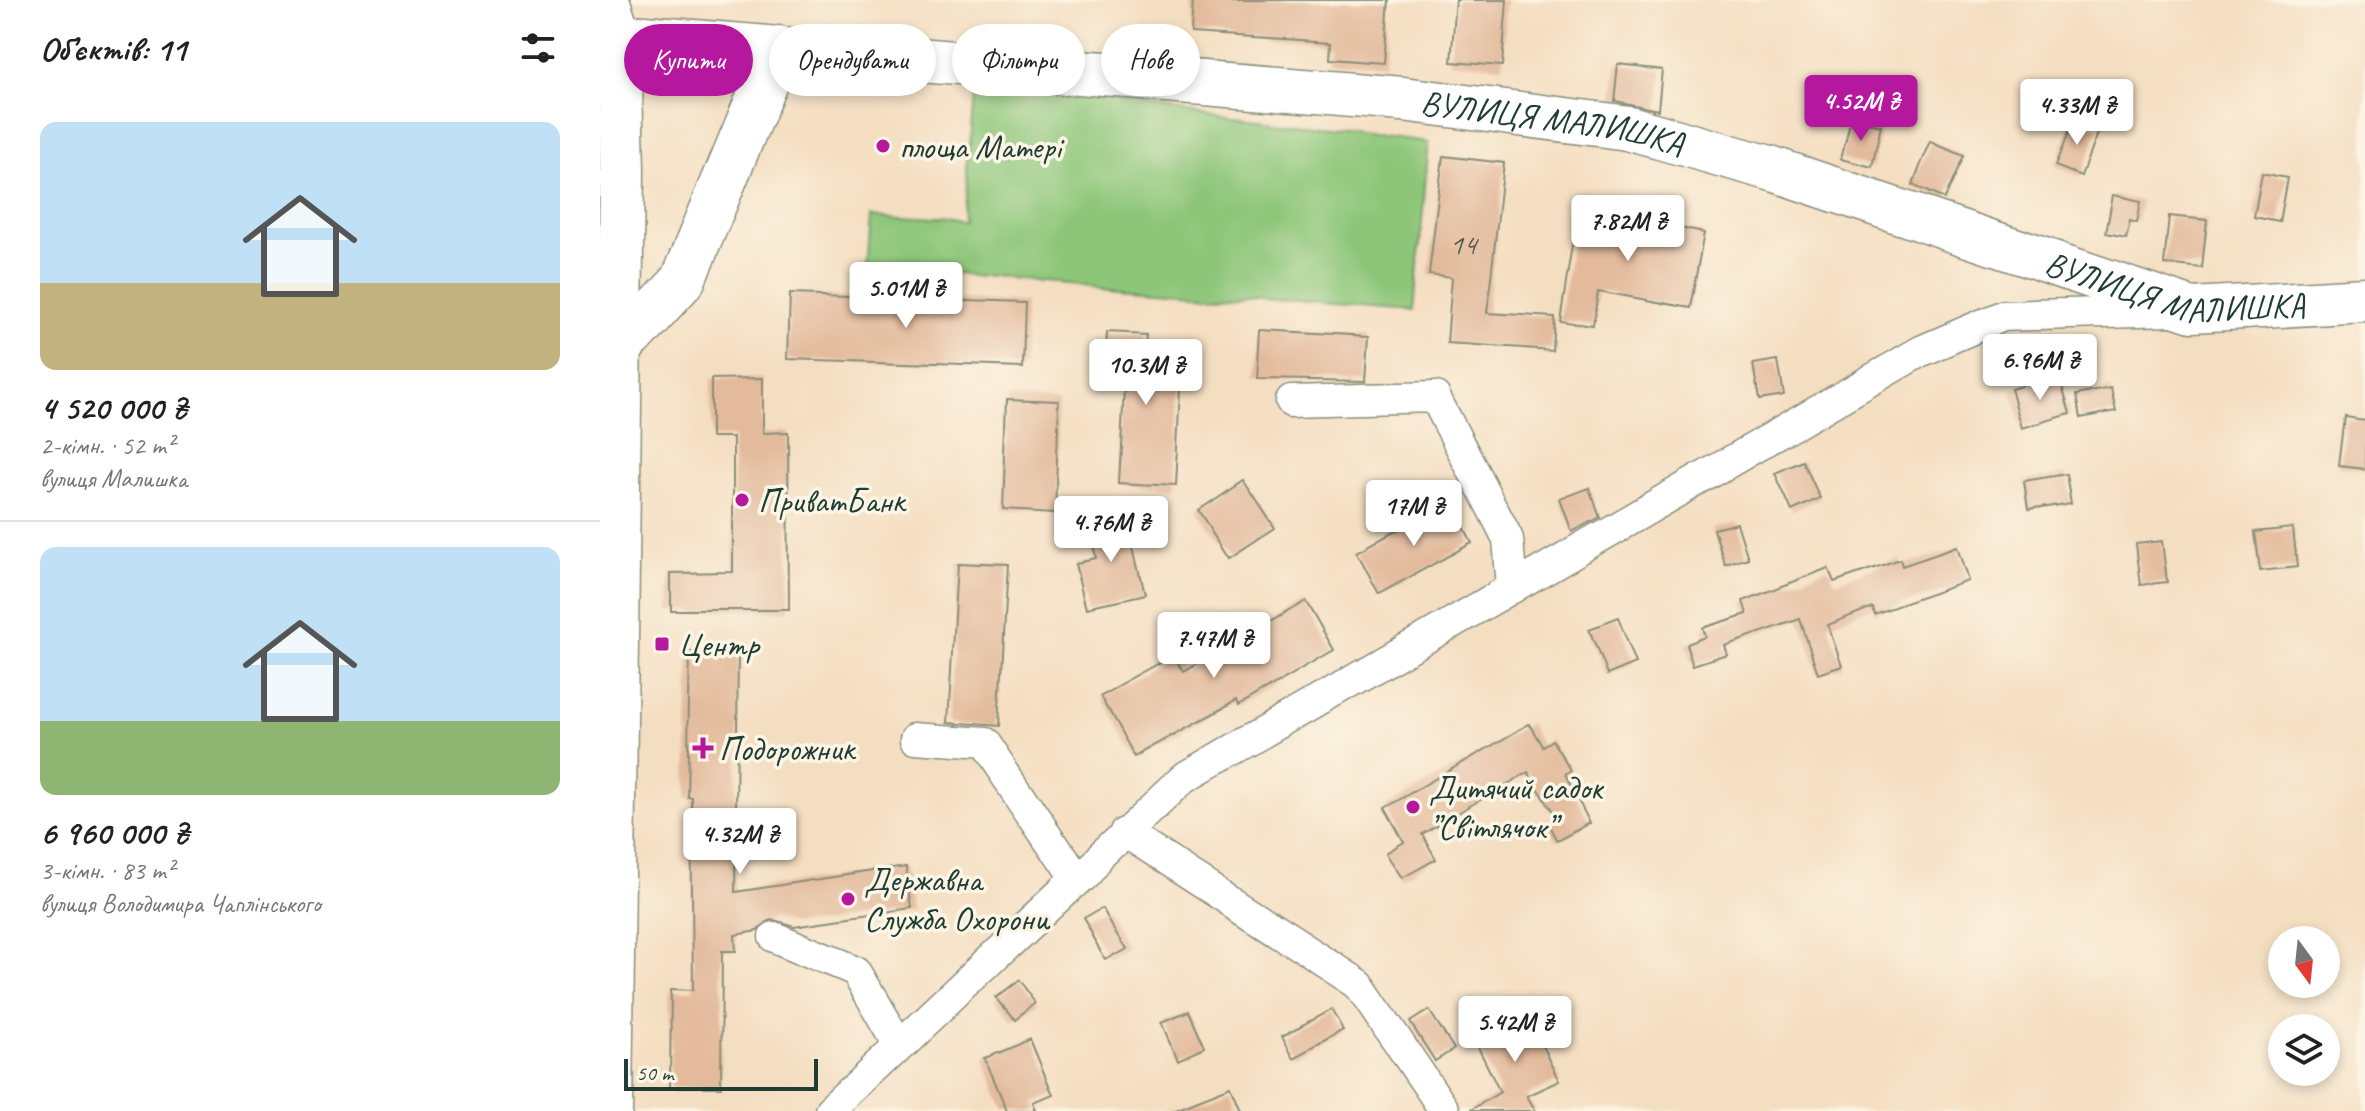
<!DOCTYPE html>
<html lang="uk">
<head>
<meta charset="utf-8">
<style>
	body { margin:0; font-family:Caveat,sans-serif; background:#f6f6f6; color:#222; height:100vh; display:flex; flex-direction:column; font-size:30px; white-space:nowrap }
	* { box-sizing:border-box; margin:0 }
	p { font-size:26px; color:#767676 }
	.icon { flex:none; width:44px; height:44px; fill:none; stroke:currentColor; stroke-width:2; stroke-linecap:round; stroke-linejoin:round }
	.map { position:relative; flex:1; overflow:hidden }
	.sheet { display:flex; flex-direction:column; background:#fff; width:600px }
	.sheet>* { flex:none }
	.hud { position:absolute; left:24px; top:24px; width:760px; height:72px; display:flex; gap:16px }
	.needle { width:52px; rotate:165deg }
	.buttons { position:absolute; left:1668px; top:926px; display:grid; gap:16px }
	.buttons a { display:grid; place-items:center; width:72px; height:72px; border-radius:50%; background:#fff; box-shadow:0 4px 12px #0003; font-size:40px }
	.scale { position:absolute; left:24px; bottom:20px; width:194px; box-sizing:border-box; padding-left:8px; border:4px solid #1f3d34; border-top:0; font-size:22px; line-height:28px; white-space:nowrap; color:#1f3d34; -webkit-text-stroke:6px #fcf5e5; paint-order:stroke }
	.price { position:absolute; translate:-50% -68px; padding:0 18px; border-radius:8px; background:#fff; color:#222; font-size:26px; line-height:52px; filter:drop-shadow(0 2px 4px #0008) }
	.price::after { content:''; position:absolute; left:50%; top:48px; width:24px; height:18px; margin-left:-12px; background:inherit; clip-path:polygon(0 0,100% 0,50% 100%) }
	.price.current { background:#b5179e; color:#fff }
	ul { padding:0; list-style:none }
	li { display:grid; align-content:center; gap:16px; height:424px; padding:0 40px }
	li+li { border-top:2px solid #e0e0e0 }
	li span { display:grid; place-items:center; height:248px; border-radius:16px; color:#555 }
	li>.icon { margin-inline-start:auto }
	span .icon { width:144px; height:144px; fill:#fffc; stroke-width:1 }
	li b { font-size:34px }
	h2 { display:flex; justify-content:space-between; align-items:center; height:96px; padding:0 40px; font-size:34px }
	.tag { padding:0 28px; border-radius:36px; background:#fff; box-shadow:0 4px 12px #0003; font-size:28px; line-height:72px }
	.tag.current { background:#b5179e; color:#fff }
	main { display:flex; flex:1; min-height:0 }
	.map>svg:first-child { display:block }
	.park { fill:#8dc679; stroke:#568256; stroke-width:2 }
	.building { fill:#e3ba9b }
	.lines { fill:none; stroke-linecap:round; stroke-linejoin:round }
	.minor-casing { stroke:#8a8e7a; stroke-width:33 }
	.primary-casing { stroke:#8a8e7a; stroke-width:47 }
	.minor { stroke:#fff; stroke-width:30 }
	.primary { stroke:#fff; stroke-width:44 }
	.poi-dot { fill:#b5179e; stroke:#fcf5e5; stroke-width:3 }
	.labels { text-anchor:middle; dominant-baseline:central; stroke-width:7; stroke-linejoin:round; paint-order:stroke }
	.number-label { font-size:30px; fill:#505c4e }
	.street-label { font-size:34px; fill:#1f3d34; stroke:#fcf5e5 }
	.poi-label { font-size:34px; fill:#1f3d34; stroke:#fcf5e5; text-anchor:start }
</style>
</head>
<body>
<main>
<section class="sheet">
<h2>Об’єктів: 11<svg class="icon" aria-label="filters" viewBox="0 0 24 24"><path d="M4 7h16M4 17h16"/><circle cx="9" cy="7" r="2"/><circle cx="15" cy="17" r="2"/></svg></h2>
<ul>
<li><span style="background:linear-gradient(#bfe0f5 65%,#c2b280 0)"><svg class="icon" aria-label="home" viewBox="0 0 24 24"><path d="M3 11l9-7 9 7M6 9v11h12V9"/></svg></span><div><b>4 520 000 ₴</b><p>2-кімн. · 52 m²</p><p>вулиця Малишка</p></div></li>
<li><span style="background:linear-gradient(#bfe0f5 70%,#8fb573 0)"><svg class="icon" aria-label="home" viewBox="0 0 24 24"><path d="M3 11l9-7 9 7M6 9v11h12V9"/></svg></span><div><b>6 960 000 ₴</b><p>3-кімн. · 83 m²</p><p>вулиця Володимира Чаплінського</p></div></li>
</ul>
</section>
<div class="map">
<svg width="1765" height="1111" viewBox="0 0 1765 1111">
	<rect width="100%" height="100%" fill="#fcf5e5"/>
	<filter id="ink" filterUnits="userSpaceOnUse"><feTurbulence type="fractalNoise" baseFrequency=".0125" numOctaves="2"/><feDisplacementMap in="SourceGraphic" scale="16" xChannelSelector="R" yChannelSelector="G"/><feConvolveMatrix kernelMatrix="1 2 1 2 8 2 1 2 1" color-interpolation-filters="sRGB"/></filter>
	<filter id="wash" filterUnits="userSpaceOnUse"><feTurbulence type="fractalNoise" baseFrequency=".006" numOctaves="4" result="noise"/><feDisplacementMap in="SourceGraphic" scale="32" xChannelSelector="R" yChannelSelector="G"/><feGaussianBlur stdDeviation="1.8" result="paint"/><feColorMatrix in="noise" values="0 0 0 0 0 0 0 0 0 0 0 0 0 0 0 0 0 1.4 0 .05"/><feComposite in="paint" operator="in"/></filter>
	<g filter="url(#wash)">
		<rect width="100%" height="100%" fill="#f4dec1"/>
		<!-- park -->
		<path class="park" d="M 374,84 L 829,142 L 814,310 L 268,267 L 272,214 L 362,220 Z"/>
		<g id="blocks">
			<!-- building -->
			<g class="building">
				<path d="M 593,0 L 789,0 L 784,63 L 729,59 L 730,42 L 591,33 Z"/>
				<path d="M 856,0 L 907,0 L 902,66 L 851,62 Z"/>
				<path d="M 1018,65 L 1062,70 L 1058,110 L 1014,101 Z"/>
				<path d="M 1251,118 L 1281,126 L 1272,167 L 1241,159 Z"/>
				<path d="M 1474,118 L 1499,128 L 1481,176 L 1455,166 Z"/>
				<path d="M 1331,141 L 1363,155 L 1344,199 L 1312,185 Z"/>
				<path d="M 843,156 L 904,163 L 887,313 L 954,317 L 952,350 L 847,343 L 852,277 L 829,274 Z"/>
				<path d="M 1662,173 L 1687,178 L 1679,222 L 1654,217 Z"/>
				<path d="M 1513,195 L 1541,201 L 1537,222 L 1530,220 L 1526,237 L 1506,233 Z"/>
				<path d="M 978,207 L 1104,233 L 1090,308 L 998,291 L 993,326 L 960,321 Z"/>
				<path d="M 1569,216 L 1607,220 L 1602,268 L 1564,264 Z"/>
				<path d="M 190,294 L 424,302 L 422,367 L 188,359 Z"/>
				<path d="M 660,330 L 769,336 L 766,381 L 657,379 Z"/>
				<path d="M 507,332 L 546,334 L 545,348 L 583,349 L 576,486 L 519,483 L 524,389 L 504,387 Z"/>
				<path d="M 1178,360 L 1184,396 L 1159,400 L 1153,364 Z"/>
				<path d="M 1459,376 L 1470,414 L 1422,428 L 1411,389 Z"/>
				<path d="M 163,378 L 163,433 L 188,432 L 189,610 L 71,610 L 71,573 L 133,572 L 133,437 L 111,437 L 111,379 Z"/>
				<path d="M 1511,388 L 1516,411 L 1480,418 L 1476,395 Z"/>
				<path d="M 407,399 L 459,401 L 455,513 L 403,510 Z"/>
				<path d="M 1745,417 L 1765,420 L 1765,469 L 1739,466 Z"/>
				<path d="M 1203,461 L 1220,498 L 1192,511 L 1175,473 Z"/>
				<path d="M 1466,474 L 1471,503 L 1428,510 L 1424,481 Z"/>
				<path d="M 643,480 L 675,528 L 629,558 L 598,510 Z"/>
				<path d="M 989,488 L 999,517 L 972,532 L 960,499 Z"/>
				<path d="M 850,502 L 872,543 L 779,594 L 757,552 Z"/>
				<path d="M 527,514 L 545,595 L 488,608 L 477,564 L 496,560 L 488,523 Z"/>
				<path d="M 1137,523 L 1148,558 L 1125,565 L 1114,529 Z"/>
				<path d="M 1693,528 L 1697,567 L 1660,571 L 1655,532 Z"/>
				<path d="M 1562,541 L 1567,582 L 1541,585 L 1536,544 Z"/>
				<path d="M 1358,547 L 1369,581 L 1274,614 L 1272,607 L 1228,625 L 1242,666 L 1218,674 L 1200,619 L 1124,645 L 1127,654 L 1093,665 L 1086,644 L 1105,637 L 1102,628 L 1147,614 L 1143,601 L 1228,568 L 1234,582 L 1300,559 L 1302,566 Z"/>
				<path d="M 358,563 L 407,565 L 398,726 L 349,722 Z"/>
				<path d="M 706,601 L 734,650 L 638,706 L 636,701 L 534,757 L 500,696 L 574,655 L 584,672 Z"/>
				<path d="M 1018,618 L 1036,663 L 1007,675 L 989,629 Z"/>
				<path d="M 90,652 L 138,653 L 135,892 L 306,866 L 312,909 L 194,926 L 171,919 L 157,931 L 135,935 L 136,951 L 122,951 L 121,1087 L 70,1087 L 71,989 L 93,990 L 91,796 L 87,796 Z"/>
				<path d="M 929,724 L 942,746 L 952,740 L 971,771 L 965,775 L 990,823 L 957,841 L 947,822 L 955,818 L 928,772 L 822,834 L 836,859 L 802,878 L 786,853 L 804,842 L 785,808 Z"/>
				<path d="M 504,908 L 528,949 L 507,961 L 483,920 Z"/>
				<path d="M 418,980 L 436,1004 L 414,1021 L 396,997 Z"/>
				<path d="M 732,1009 L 744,1031 L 694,1058 L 682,1036 Z"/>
				<path d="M 829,1010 L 854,1049 L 835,1061 L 810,1022 Z"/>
				<path d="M 588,1011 L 604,1047 L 578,1059 L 562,1022 Z"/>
				<path d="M 926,1011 L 960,1081 L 927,1096 L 936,1111 L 869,1111 L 900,1092 L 873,1037 Z"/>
				<path d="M 431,1039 L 454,1095 L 435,1103 L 438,1111 L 407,1111 L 385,1058 Z"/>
				<path d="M 631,1087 L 641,1111 L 573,1111 L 573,1110 Z"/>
			</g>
		</g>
	</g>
	<g filter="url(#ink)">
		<use href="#blocks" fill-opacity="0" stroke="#8a8e7a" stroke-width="2"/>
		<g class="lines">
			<defs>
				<g id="minor">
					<path d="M 691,401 L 835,397 L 908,539 L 912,588"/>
					<path d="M 316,738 L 384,743 L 475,878"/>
					<path d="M 523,832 L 759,984 L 845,1111"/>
					<path d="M 174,937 L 256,971 L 299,1045"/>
					<path d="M 230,1111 L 584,778 L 1321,351 L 1402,316 L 1570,311"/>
				</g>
				<g id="primary">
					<path d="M 7,0 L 19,36 L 22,171 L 10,1111"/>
					<path id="s1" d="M 19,36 L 803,99 L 1028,128 L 1173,169 L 1592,310 L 1765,300"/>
					<path d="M 20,348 L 83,280 L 179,48"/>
				</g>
			</defs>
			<!-- minor casing -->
			<use href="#minor" class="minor-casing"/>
			<!-- primary casing -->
			<use href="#primary" class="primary-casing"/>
			<!-- minor -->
			<use href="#minor" class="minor"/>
			<!-- primary -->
			<use href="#primary" class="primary"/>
		</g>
	</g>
	<!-- markers -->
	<g class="poi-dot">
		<circle cx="283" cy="146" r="8"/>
		<circle cx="142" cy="500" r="8"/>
		<rect x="54" y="636" width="16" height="16" rx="4"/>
		<path d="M99 736h8v8h8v8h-8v8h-8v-8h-8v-8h8z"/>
		<circle cx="813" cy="807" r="8"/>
		<circle cx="248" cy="899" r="8"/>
	</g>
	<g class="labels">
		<!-- number labels -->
		<g class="number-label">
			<text x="863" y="244">14</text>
		</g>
		<!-- street labels -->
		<g class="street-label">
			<text stroke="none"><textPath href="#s1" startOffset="938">ВУЛИЦЯ МАЛИШКА</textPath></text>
			<text stroke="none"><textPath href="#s1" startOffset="1586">ВУЛИЦЯ МАЛИШКА</textPath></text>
		</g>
		<!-- poi labels -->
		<g class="poi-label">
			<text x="299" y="146">площа Матері</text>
			<text x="158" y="500">ПриватБанк</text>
			<text x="78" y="644">Центр</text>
			<text x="119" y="748">Подорожник</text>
			<text x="829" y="787">Дитячий садок<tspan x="829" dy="39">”Світлячок”</tspan></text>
			<text x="264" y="879">Державна<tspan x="264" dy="39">Служба Охорони</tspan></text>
		</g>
	</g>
</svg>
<div class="buttons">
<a><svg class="needle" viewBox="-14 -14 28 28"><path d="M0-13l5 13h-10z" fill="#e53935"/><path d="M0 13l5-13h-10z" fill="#767676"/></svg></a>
<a><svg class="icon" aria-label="layers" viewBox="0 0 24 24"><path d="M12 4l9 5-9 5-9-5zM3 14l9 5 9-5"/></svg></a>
</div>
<div class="scale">50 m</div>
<b class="price current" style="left:1261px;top:143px">4.52M ₴</b>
<b class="price" style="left:1477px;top:147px">4.33M ₴</b>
<b class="price" style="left:1028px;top:263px">7.82M ₴</b>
<b class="price" style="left:306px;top:330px">5.01M ₴</b>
<b class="price" style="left:1440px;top:402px">6.96M ₴</b>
<b class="price" style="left:546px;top:407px">10.3M ₴</b>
<b class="price" style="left:814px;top:548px">17M ₴</b>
<b class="price" style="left:511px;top:564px">4.76M ₴</b>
<b class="price" style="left:614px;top:680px">7.47M ₴</b>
<b class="price" style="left:140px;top:876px">4.32M ₴</b>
<b class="price" style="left:915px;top:1064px">5.42M ₴</b>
<div class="hud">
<a class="tag current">Купити</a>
<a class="tag">Орендувати</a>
<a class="tag">Фільтри</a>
<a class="tag">Нове</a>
</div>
</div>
</main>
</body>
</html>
